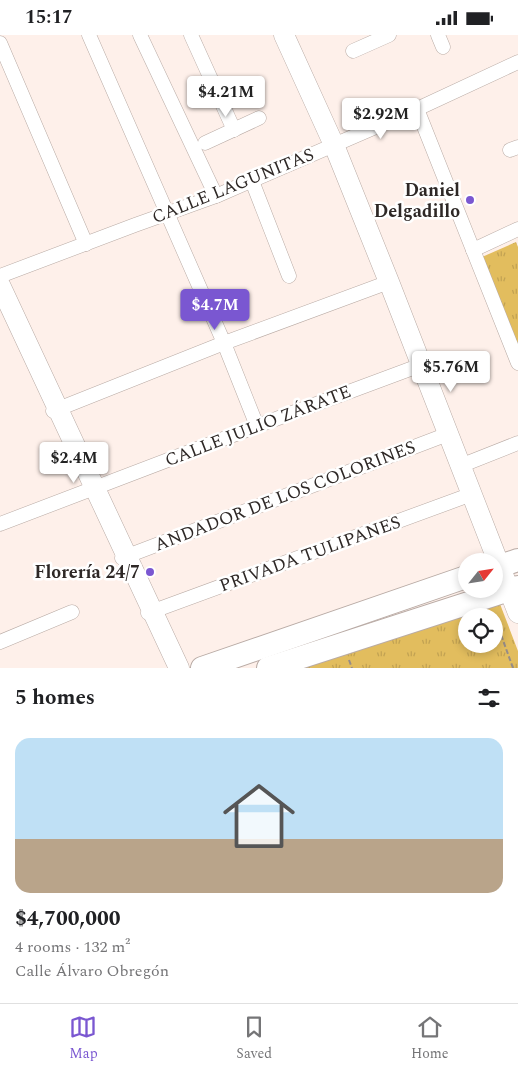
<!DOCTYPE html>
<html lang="en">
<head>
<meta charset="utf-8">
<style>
	body { margin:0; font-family:Spectral,serif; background:#f6f6f6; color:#202124; height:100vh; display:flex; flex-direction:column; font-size:19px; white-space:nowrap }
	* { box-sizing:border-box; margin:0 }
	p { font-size:16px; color:#757577 }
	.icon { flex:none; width:28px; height:28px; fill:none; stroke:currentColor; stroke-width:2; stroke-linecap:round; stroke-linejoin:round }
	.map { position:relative; height:633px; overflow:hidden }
	.side { display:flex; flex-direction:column; background:#fff; flex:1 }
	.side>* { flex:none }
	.needle { width:32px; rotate:60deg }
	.buttons { position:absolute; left:458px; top:518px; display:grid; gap:10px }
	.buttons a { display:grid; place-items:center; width:45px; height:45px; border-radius:50%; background:#fff; box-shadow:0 2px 8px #0003; font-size:25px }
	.price { position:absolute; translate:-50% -42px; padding:0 11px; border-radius:5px; background:#fff; color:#222; font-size:16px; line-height:32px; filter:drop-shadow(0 1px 2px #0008) }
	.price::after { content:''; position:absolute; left:50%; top:30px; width:15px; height:11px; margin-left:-8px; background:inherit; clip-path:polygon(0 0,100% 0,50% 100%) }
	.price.on { background:#7a57d1; color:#fff }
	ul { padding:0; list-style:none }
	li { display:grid; align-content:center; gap:10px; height:265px; padding:0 15px }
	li+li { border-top:1px solid #e0e0e0 }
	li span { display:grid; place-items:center; height:155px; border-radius:15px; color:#555 }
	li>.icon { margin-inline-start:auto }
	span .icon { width:90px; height:90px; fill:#fffc; stroke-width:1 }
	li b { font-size:21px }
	h2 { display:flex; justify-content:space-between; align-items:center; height:60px; padding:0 15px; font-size:21px }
	.status { display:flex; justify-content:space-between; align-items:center; height:35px; padding:0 25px; background:#fff; direction:ltr }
	.status svg { height:14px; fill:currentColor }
	.tab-bar { display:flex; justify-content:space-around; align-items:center; height:70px; border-top:1px solid #e0e0e0; background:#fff; font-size:14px; color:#757577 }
	.tab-bar a { display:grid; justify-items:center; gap:2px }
	.tab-bar .on { color:#7a57d1 }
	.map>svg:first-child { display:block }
	.park { fill:url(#park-tufts); fill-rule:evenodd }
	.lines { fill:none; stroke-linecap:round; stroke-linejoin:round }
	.minor-casing { stroke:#b9aba5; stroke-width:15 }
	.secondary-casing { stroke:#b9aba5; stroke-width:21 }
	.primary-casing { stroke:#b9aba5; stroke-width:24 }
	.path { stroke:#968c88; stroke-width:2; stroke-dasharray:5 2.5; stroke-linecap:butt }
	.minor { stroke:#fff; stroke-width:14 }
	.secondary { stroke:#fff; stroke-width:20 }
	.primary { stroke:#fff; stroke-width:22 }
	.poi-dot { fill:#7a57d1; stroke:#fff; stroke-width:2 }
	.labels { text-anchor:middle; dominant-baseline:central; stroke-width:5; stroke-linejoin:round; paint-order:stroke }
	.street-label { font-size:18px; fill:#2e2826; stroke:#fff }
	.poi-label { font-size:18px; font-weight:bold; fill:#2e2826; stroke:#fff; text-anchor:end }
</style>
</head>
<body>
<div class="status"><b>15:17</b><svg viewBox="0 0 49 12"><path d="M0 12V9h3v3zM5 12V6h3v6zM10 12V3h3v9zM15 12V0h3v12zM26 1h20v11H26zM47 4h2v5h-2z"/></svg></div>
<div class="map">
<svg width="518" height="633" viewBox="0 0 518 633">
	<defs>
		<pattern id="park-tufts" width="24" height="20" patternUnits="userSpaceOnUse" patternTransform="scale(1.25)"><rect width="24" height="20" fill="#e2bd5e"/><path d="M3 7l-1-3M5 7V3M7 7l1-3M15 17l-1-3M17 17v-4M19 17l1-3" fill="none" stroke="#c2a252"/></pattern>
	</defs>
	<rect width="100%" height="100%" fill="#fef0ea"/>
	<!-- park -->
	<g class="park">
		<path d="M 516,207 L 518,212 L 518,313 L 482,222 Z"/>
		<path d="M 500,569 L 518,616 L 518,633 L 294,633 ZM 466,581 L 494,581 L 494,609 L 466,609 Z"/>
	</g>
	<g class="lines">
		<defs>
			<g id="minor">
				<path d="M 89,0 L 224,308 L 257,391"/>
				<path d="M 140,0 L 216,161"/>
				<path d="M 191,0 L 234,95"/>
				<path d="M 438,0 L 443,12"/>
				<path d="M 0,8 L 86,209"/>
				<path d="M 353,16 L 389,0"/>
				<path d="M 417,74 L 518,328"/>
				<path d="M 205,108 L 259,83"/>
				<path d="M 510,115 L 518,112"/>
				<path d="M 252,146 L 289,241"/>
				<path d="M 473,215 L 518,194"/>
				<path d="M 0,241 L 135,190 L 216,161 L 417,74 L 518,27"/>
				<path d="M 53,376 L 224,308 L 389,247"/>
				<path d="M 460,431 L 518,408"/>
				<path d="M 0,489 L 257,391 L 421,330"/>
				<path d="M 122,523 L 448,399"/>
				<path d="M 148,578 L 472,459"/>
				<path d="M 0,607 L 72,577"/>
			</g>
			<g id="secondary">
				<path d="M 284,0 L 334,110 L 389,247 L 518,578"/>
				<path d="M 0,250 L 179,633"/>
			</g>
			<g id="primary">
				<path d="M 494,533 L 518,525"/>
				<path d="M 202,633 L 466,542"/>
				<path d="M 268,633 L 518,552"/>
			</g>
		</defs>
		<!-- minor casing -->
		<use href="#minor" class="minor-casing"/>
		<!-- secondary casing -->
		<use href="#secondary" class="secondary-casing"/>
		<!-- primary casing -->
		<use href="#primary" class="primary-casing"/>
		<!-- path -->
		<g class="path">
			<path d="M 494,587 L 500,597 L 513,633"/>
			<path d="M 349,625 L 352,633"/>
		</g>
		<!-- minor -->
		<use href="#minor" class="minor"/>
		<!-- secondary -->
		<use href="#secondary" class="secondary"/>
		<!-- primary -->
		<use href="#primary" class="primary"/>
	</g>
	<!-- markers -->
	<g class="poi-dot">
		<circle cx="470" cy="165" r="5"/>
		<circle cx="150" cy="537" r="5"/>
	</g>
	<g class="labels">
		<!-- street labels -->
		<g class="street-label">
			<text transform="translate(233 151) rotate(-22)">CALLE LAGUNITAS</text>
			<text transform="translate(258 391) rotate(-21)">CALLE JULIO ZÁRATE</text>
			<text transform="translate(285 461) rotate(-21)">ANDADOR DE LOS COLORINES</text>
			<text transform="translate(310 519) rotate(-20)">PRIVADA TULIPANES</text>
		</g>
		<!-- poi labels -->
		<g class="poi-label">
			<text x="460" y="155">Daniel<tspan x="460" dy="21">Delgadillo</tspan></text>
			<text x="140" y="537">Florería 24/7</text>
		</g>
	</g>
</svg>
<div class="buttons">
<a><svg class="needle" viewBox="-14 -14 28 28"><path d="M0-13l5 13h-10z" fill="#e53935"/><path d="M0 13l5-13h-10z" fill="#757577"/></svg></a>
<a><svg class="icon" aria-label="locate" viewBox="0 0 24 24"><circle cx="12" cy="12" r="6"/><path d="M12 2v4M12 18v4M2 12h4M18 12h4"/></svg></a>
</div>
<b class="price" style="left:226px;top:83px">$4.21M</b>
<b class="price" style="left:381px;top:105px">$2.92M</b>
<b class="price on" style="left:215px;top:296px">$4.7M</b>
<b class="price" style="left:451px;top:358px">$5.76M</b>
<b class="price" style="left:74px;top:449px">$2.4M</b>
</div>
<section class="side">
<h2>5 homes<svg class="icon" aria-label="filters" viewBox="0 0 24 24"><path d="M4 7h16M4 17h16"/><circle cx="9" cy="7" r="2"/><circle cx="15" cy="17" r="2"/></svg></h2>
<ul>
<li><span style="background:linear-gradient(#bfe0f5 65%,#b9a48a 0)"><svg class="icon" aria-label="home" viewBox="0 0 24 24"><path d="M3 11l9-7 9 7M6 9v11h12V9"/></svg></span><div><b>$4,700,000</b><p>4 rooms · 132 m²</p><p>Calle Álvaro Obregón</p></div></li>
</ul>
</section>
<nav class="tab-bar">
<a class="on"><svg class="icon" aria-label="map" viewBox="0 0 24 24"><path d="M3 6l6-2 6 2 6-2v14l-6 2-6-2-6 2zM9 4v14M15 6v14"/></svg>Map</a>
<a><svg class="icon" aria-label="saved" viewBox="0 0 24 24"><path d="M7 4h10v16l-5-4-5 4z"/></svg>Saved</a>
<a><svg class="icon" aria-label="home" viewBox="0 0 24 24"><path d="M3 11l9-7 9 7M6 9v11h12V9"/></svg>Home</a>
</nav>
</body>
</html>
